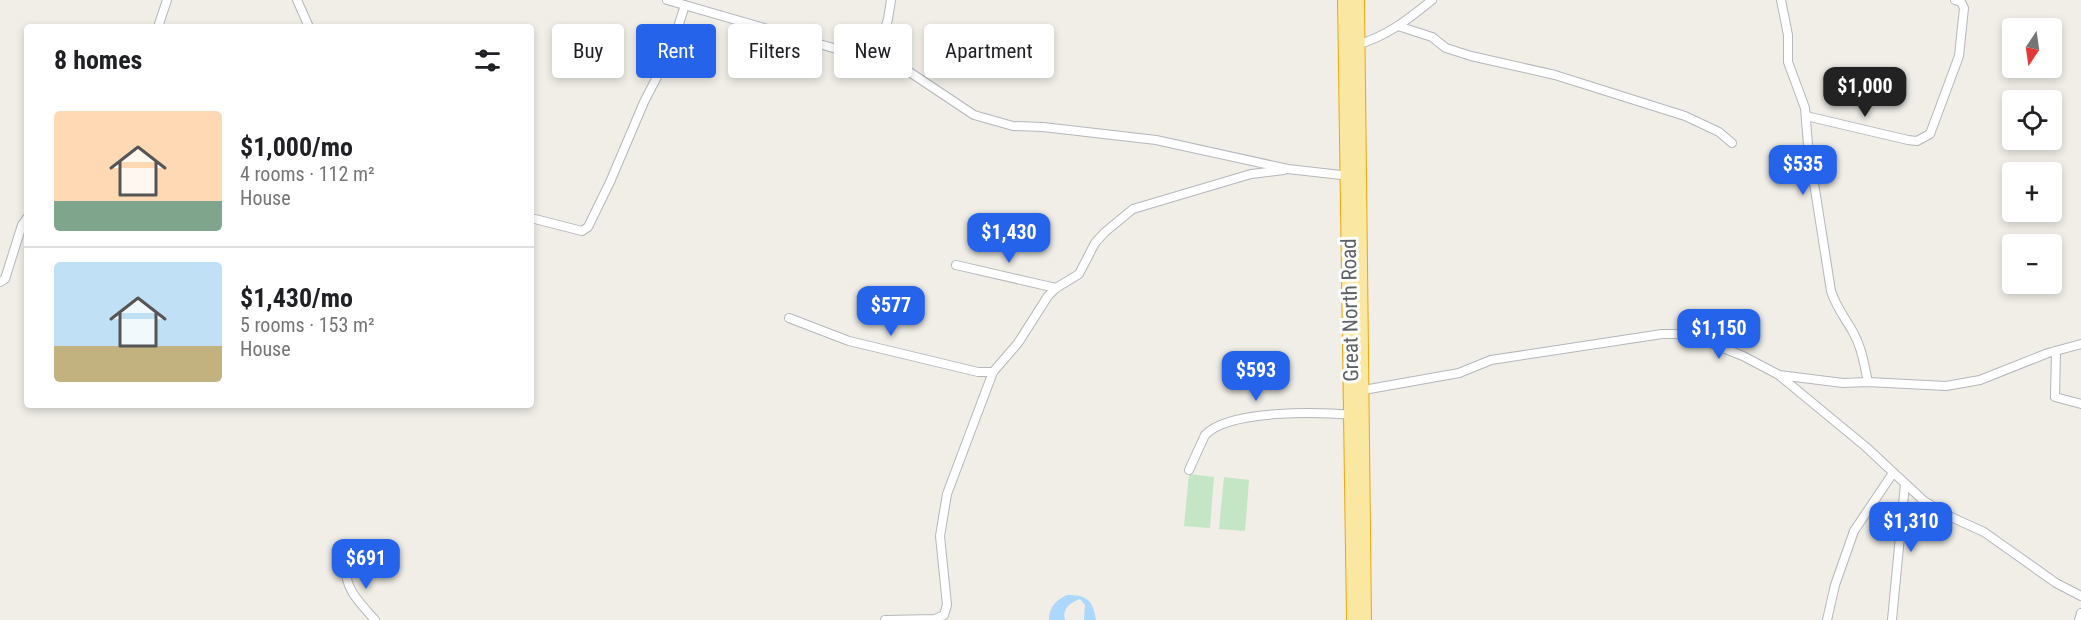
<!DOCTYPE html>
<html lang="en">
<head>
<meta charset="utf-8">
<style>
	body { margin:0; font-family:"Roboto Condensed",sans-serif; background:#f6f6f6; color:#202124; height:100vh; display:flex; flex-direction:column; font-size:22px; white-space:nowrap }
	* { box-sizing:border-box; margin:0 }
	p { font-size:20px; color:#757577 }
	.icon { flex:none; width:33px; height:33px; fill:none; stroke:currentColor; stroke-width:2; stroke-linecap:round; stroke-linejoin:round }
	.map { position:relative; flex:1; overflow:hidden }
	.side { position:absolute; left:24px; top:24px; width:510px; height:384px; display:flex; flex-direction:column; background:#fff; border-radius:6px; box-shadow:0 3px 9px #0003 }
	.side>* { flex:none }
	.hud { position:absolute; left:552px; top:24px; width:570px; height:54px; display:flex; gap:12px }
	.needle { width:39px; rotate:193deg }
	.controls { position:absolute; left:2002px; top:18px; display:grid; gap:12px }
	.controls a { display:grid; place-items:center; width:60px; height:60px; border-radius:6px; background:#fff; box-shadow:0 3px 9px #0003; font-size:30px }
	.price { position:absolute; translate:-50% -51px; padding:0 14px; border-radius:12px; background:#2563eb; color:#fff; font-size:20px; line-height:39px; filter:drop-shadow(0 2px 3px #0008) }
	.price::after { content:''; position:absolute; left:50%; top:36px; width:18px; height:14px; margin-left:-9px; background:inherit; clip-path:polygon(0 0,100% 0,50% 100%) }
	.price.on { background:#222; color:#fff }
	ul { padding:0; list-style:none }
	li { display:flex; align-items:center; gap:18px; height:150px; padding:0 30px }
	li+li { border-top:2px solid #e0e0e0 }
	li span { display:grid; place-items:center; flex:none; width:168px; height:120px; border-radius:6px; color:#555 }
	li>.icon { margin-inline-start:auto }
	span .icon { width:72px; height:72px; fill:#fffc; stroke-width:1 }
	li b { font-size:26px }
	h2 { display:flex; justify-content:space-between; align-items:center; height:72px; padding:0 30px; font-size:26px }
	.chip { padding:0 21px; border-radius:6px; background:#fff; box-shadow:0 3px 9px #0003; font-size:21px; line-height:54px }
	.chip.on { background:#2563eb; color:#fff }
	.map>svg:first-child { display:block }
	.green { fill:#c5e6c5 }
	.water { fill:#abd8fc }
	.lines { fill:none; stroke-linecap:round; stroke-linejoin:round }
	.minor-casing { stroke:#b4b7bb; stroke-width:10 }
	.trunk-casing { stroke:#eea708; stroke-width:16 }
	.minor { stroke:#fff; stroke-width:8 }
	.trunk { stroke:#fae8a2; stroke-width:14 }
	.labels { text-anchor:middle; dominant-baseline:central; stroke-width:6; stroke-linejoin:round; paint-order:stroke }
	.street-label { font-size:21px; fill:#5e6266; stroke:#fff }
</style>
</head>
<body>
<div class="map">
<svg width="2081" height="620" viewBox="0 0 2081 620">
	<rect width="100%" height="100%" fill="#f0eee7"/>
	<!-- green -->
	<g class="green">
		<path d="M 1189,474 L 1214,477 L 1210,528 L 1184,526 Z"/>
		<path d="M 1224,477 L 1249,480 L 1245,531 L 1219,529 Z"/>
	</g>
	<!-- water -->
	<path class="water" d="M 1067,595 C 1087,595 1093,600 1096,620 L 1084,620 L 1085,605 L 1080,599 C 1070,603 1062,608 1065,620 L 1049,620 C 1049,607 1056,600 1067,595 Z"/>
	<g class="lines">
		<defs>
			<g id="minor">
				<path d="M 297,0 L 309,27"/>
				<path d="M 667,0 L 892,65 L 908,71 L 974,115 L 1013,126 L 1043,127 L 1156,140 L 1288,169 L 1350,176"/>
				<path d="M 1781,0 L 1788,35 L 1788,62 L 1805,108 L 1808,145 L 1831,291 C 1836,307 1845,318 1853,332 C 1862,348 1864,364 1868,382"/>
				<path d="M 1398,26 L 1432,37 L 1446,48 L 1471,56 L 1555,75 L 1685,116 L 1719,132 L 1732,143"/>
				<path d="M 158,27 L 167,0"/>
				<path d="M 1356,45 C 1386,37 1409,19 1432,0"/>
				<path d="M 876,59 L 888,19 L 891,0"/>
				<path d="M 1806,116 L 1908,140 L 1917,141 L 1930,134 L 1959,56 L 1964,8 L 1961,2 L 1955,0"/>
				<path d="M 531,218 L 582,231 L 588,227 L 610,182 L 644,102 L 670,52 L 685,5"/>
				<path d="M 956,265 L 1056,288"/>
				<path d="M 0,282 L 5,279 L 22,225 L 27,218"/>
				<path d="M 789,318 L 849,341 L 978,372 L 993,372"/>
				<path d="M 2056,351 L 2055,397 L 2081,404"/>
				<path d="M 1780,376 L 1866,447 L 1924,501 L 1951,517 L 1984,532 L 2056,583 L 2081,596"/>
				<path d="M 1358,391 L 1459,373 L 1491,360 L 1662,334 L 1676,334 L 1711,343 L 1743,356 L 1779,375 L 1843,383 L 1868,382 L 1946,386 L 1980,380 L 2048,353 L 2081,344"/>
				<path d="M 1189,470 L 1205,435 C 1229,409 1320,412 1354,415"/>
				<path d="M 346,563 C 343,588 360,603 375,620"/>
				<path d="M 885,620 L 935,619 L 944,615 L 947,605 L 940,536 L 947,494 L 993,372 L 1018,343 L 1048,296 L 1056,288 L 1079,274 L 1095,243 L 1105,232 L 1133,209 L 1251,174 L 1284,170"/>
				<path d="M 1827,620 L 1835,585 L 1854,531 L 1893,473"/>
				<path d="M 1892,620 L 1905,484"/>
				<path d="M 2079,620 L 2081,613"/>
			</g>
			<g id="trunk">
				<path d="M 1345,0 L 1354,620"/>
				<path d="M 1357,0 L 1364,620"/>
			</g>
		</defs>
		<!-- minor casing -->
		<use href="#minor" class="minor-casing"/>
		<!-- trunk casing -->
		<use href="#trunk" class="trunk-casing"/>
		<!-- minor -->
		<use href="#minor" class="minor"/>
		<!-- trunk -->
		<use href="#trunk" class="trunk"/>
	</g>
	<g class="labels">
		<!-- street labels -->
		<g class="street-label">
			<text transform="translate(1350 310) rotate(-91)">Great North Road</text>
		</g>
	</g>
</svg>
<div class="controls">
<a><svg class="needle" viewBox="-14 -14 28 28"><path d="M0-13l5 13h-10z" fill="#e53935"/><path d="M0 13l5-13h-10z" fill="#757577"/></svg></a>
<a><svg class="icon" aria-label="locate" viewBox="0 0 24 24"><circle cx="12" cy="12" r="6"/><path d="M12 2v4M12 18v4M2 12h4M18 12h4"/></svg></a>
<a>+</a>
<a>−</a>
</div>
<b class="price on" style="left:1865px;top:118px">$1,000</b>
<b class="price" style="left:1803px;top:196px">$535</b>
<b class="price" style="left:1009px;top:264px">$1,430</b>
<b class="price" style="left:891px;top:337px">$577</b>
<b class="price" style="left:1719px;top:360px">$1,150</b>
<b class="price" style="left:1256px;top:402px">$593</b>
<b class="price" style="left:1911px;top:553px">$1,310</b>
<b class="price" style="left:366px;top:590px">$691</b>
<div class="hud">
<a class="chip">Buy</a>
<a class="chip on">Rent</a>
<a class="chip">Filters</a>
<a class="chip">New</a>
<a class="chip">Apartment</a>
</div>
<section class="side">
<h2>8 homes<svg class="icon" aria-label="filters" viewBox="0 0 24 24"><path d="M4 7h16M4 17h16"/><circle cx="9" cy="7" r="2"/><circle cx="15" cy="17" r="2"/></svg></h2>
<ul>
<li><span style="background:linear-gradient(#ffd9b3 75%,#7fa58c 0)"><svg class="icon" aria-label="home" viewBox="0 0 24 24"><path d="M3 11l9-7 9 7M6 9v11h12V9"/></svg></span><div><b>$1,000/mo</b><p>4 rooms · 112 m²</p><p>House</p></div></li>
<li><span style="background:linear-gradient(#bfe0f5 70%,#c2b280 0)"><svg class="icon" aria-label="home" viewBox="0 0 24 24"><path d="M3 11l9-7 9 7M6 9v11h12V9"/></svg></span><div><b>$1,430/mo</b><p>5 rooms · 153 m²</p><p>House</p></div></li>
</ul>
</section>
</div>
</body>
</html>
